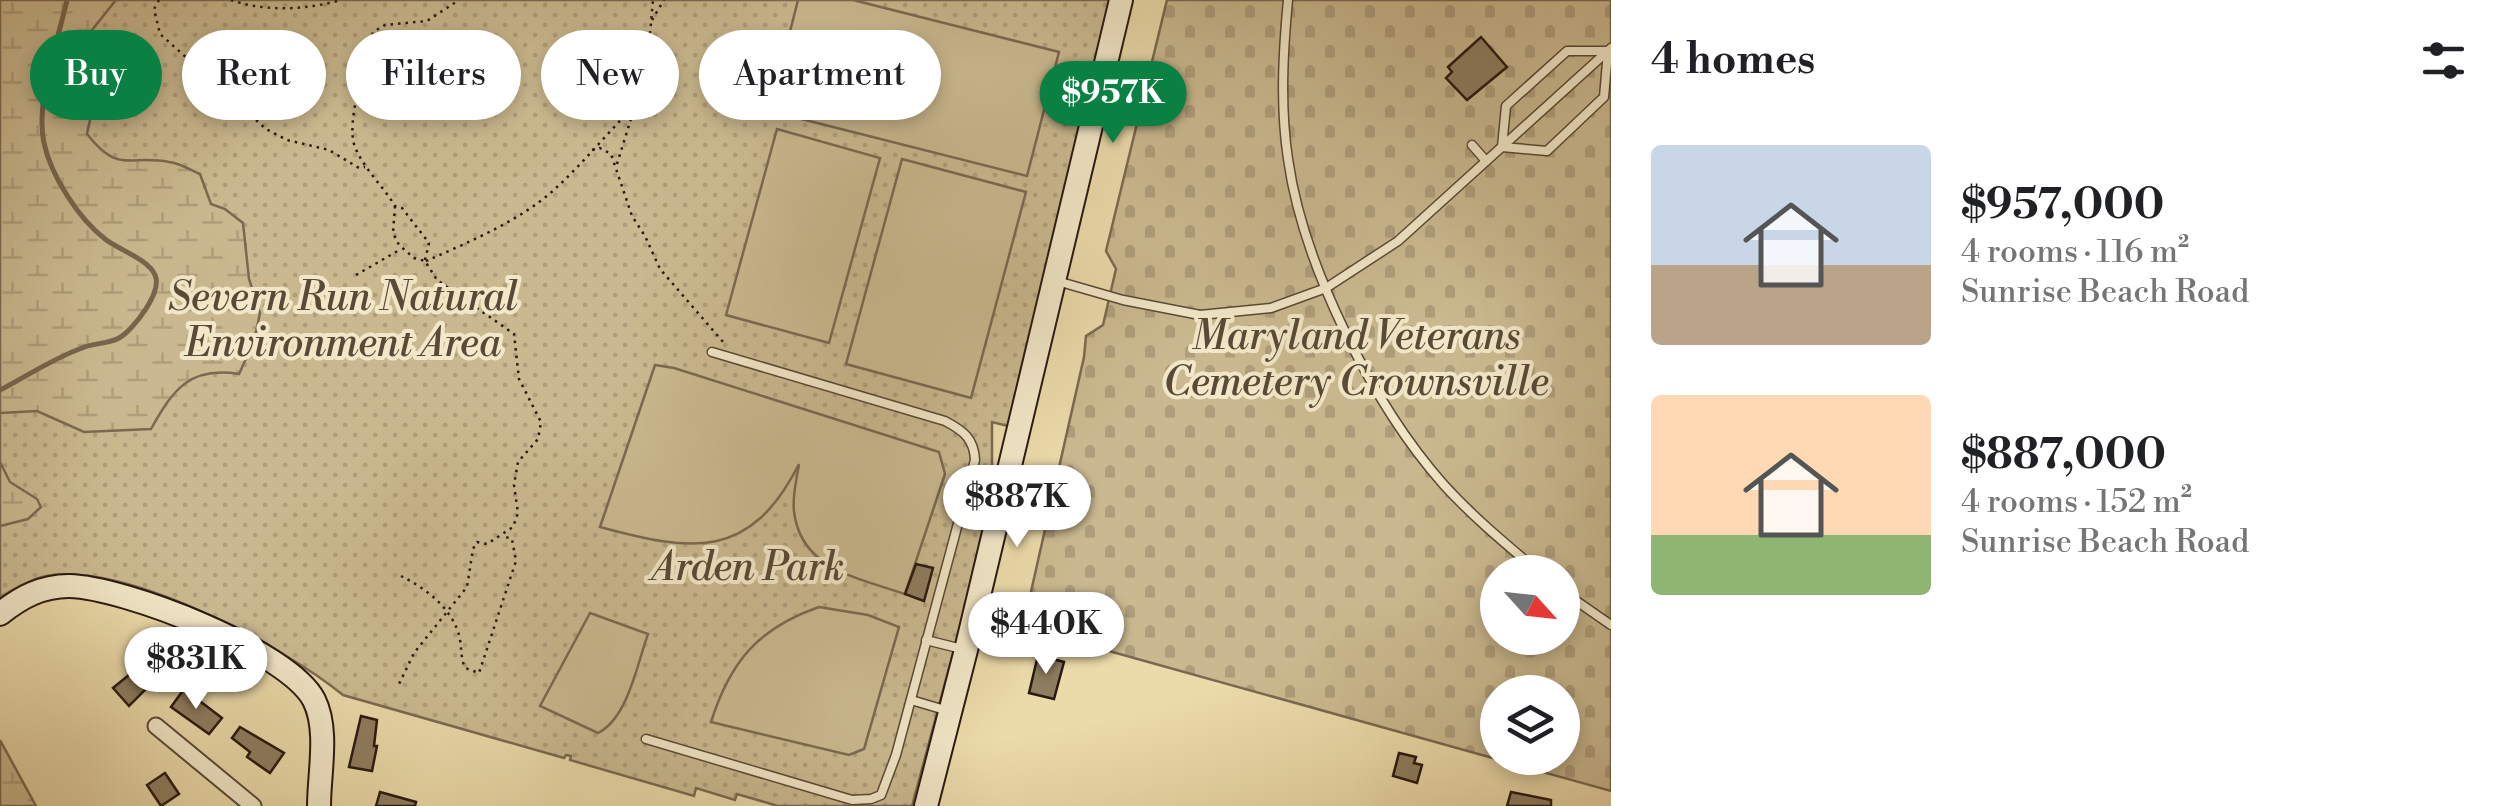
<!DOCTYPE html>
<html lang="en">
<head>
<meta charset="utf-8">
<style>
	body { margin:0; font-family:"Libre Bodoni",serif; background:#f2f2f2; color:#202124; height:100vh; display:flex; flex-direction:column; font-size:38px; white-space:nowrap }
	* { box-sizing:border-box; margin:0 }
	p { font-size:32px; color:#757577 }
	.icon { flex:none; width:55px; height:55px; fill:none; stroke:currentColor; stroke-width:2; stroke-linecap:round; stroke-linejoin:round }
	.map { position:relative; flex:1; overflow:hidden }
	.sheet { display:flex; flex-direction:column; background:#fff; width:900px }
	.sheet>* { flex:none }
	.banner { position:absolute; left:30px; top:30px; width:950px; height:90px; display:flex; gap:20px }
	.needle { width:65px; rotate:117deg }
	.tools { position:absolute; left:1480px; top:555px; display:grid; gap:20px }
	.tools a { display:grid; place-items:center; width:100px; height:100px; border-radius:50%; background:#fff; box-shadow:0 5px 15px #0003; font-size:50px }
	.price { position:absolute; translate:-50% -85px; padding:0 22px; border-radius:35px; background:#fff; color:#222; font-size:32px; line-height:65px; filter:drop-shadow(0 2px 5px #0008) }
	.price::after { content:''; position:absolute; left:50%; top:60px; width:30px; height:22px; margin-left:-15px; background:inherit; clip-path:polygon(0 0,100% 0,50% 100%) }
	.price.current { background:#0b8043; color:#fff }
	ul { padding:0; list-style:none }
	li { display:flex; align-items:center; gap:30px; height:250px; padding:0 40px }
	li span { display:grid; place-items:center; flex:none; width:280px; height:200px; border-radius:10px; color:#555 }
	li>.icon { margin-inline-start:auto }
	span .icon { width:120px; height:120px; fill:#fffc; stroke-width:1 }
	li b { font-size:42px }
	h2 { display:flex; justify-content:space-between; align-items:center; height:120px; padding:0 40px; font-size:42px }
	.tag { padding:0 35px; border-radius:45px; background:#fff; box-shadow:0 5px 15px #0003; font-size:35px; line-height:90px }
	.tag.current { background:#0b8043; color:#fff }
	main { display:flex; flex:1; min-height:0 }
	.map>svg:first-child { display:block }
	.grass { fill:url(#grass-dots); stroke:#7a6950; stroke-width:2.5 }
	.wetland { fill:url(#wetland-marsh); stroke:#7a6950; stroke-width:2.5 }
	.cemetery { fill:url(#cemetery-stones); stroke:#7a6950; stroke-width:2.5; fill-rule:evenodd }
	.pitch { fill:#cab990; stroke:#7a6950; stroke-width:2.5 }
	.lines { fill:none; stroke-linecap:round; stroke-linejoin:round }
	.stream { stroke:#76654d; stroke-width:5 }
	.building { fill:#8e7d60; stroke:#291910; stroke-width:2.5 }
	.lane-casing { stroke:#5a4936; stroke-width:11 }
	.street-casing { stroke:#5a4936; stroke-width:19 }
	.secondary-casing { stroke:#291910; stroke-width:26 }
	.path { stroke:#291910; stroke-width:2.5; stroke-dasharray:2.5 5; stroke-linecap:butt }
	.lane { stroke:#f2e7c8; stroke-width:8 }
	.street { stroke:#f2e7c8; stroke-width:15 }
	.secondary { stroke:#f2e7c8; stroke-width:22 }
	.labels { text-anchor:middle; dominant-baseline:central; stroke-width:8; stroke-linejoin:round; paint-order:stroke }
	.park-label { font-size:40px; font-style:italic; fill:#594936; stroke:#f2e7c8 }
</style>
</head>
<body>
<main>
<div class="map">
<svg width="1611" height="806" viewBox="0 0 1611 806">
	<defs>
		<pattern id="grass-dots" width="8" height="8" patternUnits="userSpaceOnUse" patternTransform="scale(2.5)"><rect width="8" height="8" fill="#cab990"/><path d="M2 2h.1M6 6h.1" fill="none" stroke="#ae9e7b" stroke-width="1.8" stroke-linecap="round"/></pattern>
		<pattern id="wetland-marsh" width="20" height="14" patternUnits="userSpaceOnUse" patternTransform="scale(2.5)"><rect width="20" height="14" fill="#cab990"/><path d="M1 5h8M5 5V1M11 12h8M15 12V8" fill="none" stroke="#ae9e7b"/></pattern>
		<pattern id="cemetery-stones" width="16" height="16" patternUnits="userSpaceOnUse" patternTransform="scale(2.5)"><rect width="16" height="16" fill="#cab990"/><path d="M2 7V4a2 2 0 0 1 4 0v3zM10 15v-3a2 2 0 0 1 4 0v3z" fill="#ae9e7b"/></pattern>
	</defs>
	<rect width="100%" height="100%" fill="#ebdaaa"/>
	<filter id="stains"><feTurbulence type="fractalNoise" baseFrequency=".002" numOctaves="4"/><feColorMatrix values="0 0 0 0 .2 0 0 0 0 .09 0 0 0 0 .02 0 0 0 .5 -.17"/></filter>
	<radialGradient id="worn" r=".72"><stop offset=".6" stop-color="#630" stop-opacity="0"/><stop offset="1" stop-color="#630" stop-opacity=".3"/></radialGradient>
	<!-- grass -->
	<path class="grass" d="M 0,0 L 1116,0 L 1012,427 L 992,422 L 992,469 L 981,520 L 988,523 L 912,806 L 778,806 L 737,794 L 735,800 L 696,788 L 694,796 L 570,760 L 571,756 L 566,755 L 564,758 L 343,695 C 283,646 120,558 42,577 C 27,581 13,590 0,597 Z"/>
	<!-- wetland -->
	<g class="wetland">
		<path d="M 0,0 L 116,0 L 84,40 L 102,90 L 92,111 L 87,134 C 119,175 129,154 169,162 C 179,163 191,170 200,174 L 211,204 L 225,209 L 243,223 L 249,279 L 260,313 L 254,341 L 239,374 C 189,366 173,390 151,429 L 84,432 L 37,411 L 0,413 Z"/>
		<path d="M 0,462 L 10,482 L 37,499 L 41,507 L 28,519 L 0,526 Z"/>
		<path d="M 0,740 L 36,806 L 0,806 Z"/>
	</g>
	<!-- cemetery -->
	<path class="cemetery" d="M 1167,0 L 1611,0 L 1611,791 L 1023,627 L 1084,357 L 1086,336 L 1103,325 L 1116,269 L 1106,251 ZM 1498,572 L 1562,572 L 1562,638 L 1498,638 ZM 1498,692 L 1562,692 L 1562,758 L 1498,758 Z"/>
	<!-- pitch -->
	<g class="pitch">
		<path d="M 798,0 L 853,0 L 1059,52 L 1027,176 L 770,111 Z"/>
		<path d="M 777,129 L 880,158 L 829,343 L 726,315 Z"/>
		<path d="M 902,159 L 1026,192 L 971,398 L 846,364 Z"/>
		<path d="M 655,365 L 674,368 L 939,452 L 945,474 L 905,594 C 858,578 800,569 794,511 C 792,495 797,479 799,464 C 750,561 692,552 600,527 Z"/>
		<path d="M 819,607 L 868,615 L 899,627 L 864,749 L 849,755 L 711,722 C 730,662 758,628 819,607 Z"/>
		<path d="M 590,613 L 648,634 C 637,664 628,718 598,733 L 540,706 Z"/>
	</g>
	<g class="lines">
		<!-- stream -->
		<path class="stream" d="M 0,390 C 27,376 54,358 82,348 C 93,343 108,344 119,338 C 133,330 163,292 155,275 C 148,259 119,250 105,239 C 79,219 51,176 44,143 C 35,103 58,41 67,0"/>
	</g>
	<!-- building -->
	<g class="building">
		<path d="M 1481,37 L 1507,67 L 1467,100 L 1446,78 L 1452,72 L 1448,67 Z"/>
		<path d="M 916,564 L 933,568 L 924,601 L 905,594 Z"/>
		<path d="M 1038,655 L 1064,662 L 1054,699 L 1029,693 Z"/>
		<path d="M 135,670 L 149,686 L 129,706 L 113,688 Z"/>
		<path d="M 184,689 L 222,718 L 209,734 L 171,707 Z"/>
		<path d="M 361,716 L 377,720 L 374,746 L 377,746 L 372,771 L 349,767 Z"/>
		<path d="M 240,727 L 284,753 L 270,773 L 247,757 L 250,752 L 232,738 Z"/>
		<path d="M 1399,753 L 1416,757 L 1414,763 L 1422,765 L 1417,783 L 1393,776 Z"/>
		<path d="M 165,773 L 179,794 L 161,806 L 147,785 Z"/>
		<path d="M 380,792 L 416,802 L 415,806 L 376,806 Z"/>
		<path d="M 1511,792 L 1551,800 L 1551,806 L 1507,806 Z"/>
	</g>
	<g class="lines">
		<defs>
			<g id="lane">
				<path d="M 1288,0 C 1283,53 1280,106 1288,159 C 1303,265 1373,405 1444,485 C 1473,517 1507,545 1539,572"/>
				<path d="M 1567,51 L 1608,51 L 1604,97 L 1547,151 L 1502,147 L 1506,106 Z"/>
				<path d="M 1472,145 L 1486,161"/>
				<path d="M 1057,281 L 1123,300 L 1200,315 L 1271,308 L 1326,288 L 1398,241 L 1611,48"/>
				<path d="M 1562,591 L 1611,625"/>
				<path d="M 926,640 L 962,649"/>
				<path d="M 911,700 L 945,710"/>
				<path d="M 646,739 L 852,800 L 871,799 L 881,795 L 896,755 L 975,460 C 974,439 964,431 945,421 L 712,352"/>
			</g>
			<path id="street" d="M 156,726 L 253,806"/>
			<g id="secondary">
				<path d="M 0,614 C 21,597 42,586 69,586 C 124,587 289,651 314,700 C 329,730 319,773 319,806"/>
				<path d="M 926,806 L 966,650 L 1121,0"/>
			</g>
		</defs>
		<!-- lane casing -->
		<use href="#lane" class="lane-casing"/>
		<!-- street casing -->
		<use href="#street" class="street-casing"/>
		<!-- secondary casing -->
		<use href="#secondary" class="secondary-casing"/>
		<!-- path -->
		<g class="path">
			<path d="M 159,0 L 154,9 L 160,34 L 266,129 L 287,140 L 329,150 L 359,168 L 365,167"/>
			<path d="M 231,0 C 265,12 306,10 341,0"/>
			<path d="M 652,20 L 664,0"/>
			<path d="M 592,150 L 600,148 L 611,154 L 632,216 L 645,236 L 660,269 L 724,343"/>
			<path d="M 617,164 L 647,67 L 653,0"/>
			<path d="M 395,206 L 393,233 L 399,245 L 414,258 L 425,261 L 437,280 L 514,334 L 519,379 L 541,422 L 538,439 L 518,462 L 514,485 L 518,513 L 513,527 L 487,544 L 477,542 L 473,549 L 467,587 L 414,653 L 399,684"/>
			<path d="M 425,260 L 429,243 L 402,208 L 395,206 C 383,186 364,169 355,147 C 345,122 367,59 373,32 L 385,25 L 427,21 L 459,0"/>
			<path d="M 426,261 C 469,242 522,220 556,188 C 582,164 607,134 632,108"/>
			<path d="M 356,275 L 401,249"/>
			<path d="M 401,576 C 425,588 451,607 459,635 C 462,646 460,656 465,668 L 479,673 L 516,561 L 512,539 L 503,536"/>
		</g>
		<!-- lane -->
		<use href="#lane" class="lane"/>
		<!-- street -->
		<use href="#street" class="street"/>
		<!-- secondary -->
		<use href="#secondary" class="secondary"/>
	</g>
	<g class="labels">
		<!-- park labels -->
		<g class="park-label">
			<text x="343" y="298">Severn Run Natural<tspan x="343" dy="46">Environment Area</tspan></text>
			<text x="1356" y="337">Maryland Veterans<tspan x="1356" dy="46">Cemetery Crownsville</tspan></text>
			<text x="748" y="568">Arden Park</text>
		</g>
	</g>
	<rect width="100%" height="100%" filter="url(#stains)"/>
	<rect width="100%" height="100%" fill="url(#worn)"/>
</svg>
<div class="tools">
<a><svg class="needle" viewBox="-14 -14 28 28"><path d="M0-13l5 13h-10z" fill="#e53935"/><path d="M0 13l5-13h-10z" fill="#757577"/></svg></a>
<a><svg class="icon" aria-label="layers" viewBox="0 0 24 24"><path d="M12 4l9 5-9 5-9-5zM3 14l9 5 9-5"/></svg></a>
</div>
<b class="price current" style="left:1113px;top:146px">$957K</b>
<b class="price" style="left:1017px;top:550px">$887K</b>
<b class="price" style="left:1046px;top:677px">$440K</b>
<b class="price" style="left:196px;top:712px">$831K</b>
<div class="banner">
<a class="tag current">Buy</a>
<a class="tag">Rent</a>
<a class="tag">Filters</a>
<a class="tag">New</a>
<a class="tag">Apartment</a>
</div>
</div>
<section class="sheet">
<h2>4 homes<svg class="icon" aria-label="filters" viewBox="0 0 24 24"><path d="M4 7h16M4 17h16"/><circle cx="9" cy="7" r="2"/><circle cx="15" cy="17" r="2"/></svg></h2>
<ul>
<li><span style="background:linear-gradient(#c9d6e8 60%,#b9a48a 0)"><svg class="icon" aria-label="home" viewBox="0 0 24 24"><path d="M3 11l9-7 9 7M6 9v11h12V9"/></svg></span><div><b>$957,000</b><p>4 rooms · 116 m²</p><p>Sunrise Beach Road</p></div></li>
<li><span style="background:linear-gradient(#ffd9b3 70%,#8fb573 0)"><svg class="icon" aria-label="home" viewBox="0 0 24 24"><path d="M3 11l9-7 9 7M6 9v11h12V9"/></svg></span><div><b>$887,000</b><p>4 rooms · 152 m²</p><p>Sunrise Beach Road</p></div></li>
</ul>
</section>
</main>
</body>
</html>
